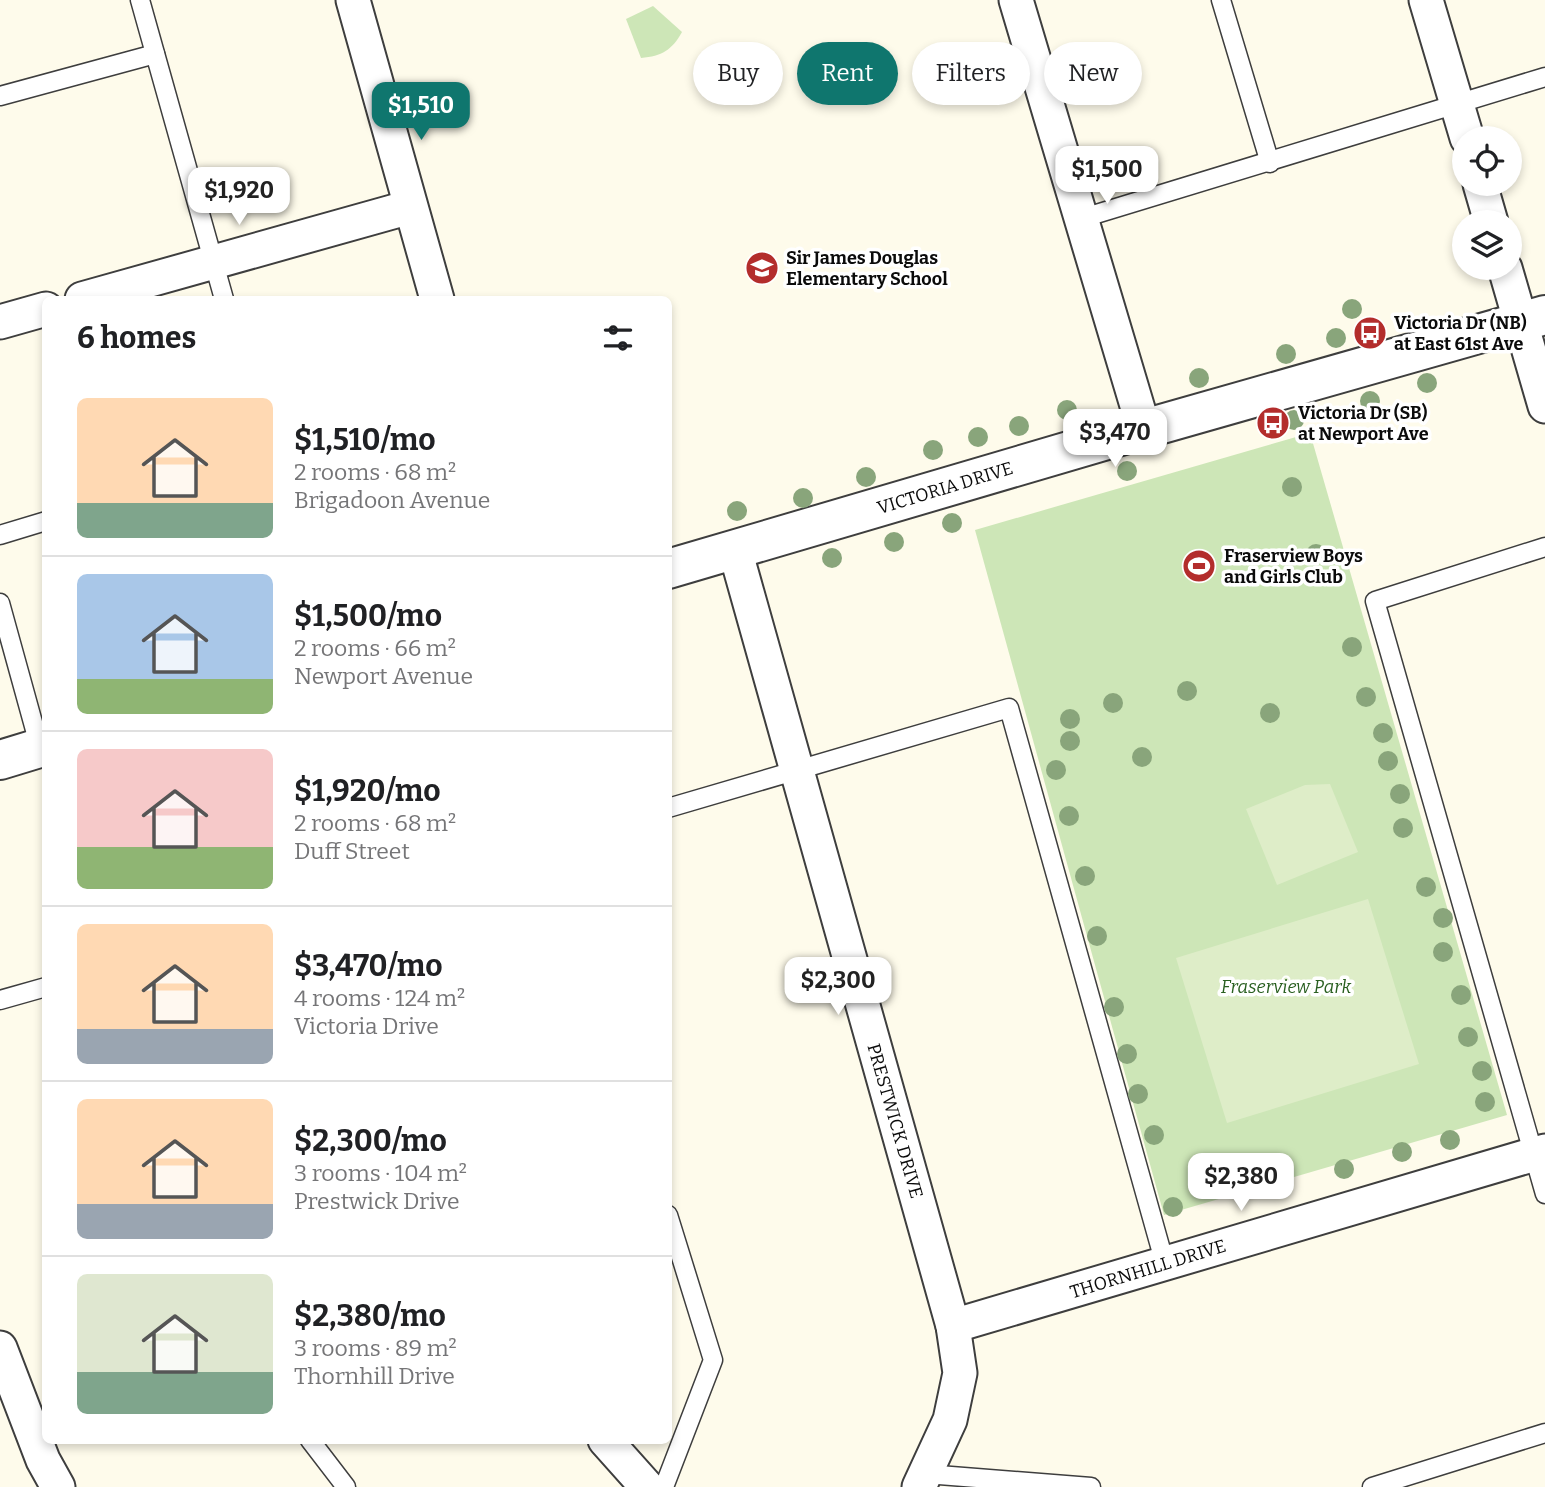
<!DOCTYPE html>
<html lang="en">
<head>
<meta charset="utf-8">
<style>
	body { margin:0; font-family:Bitter,serif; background:#f6f6f6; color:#202124; height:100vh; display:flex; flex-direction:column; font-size:26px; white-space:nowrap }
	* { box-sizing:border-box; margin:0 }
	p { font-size:23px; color:#757577 }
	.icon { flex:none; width:38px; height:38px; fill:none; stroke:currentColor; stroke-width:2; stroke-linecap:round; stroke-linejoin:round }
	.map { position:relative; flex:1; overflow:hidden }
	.sheet { position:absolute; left:42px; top:296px; width:630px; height:1148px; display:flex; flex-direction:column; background:#fff; border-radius:10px; box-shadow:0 4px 10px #0003 }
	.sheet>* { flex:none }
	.top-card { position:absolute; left:693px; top:42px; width:665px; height:63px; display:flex; gap:14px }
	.tools { position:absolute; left:1452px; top:126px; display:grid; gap:14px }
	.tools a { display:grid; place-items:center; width:70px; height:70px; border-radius:50%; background:#fff; box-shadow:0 4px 10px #0003; font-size:35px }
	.price { position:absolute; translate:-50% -60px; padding:0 16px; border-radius:14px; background:#fff; color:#222; font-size:23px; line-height:46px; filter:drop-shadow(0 2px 4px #0008) }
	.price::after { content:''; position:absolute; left:50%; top:42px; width:21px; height:16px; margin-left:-10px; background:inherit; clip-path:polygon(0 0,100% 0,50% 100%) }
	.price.current { background:#0f766e; color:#fff }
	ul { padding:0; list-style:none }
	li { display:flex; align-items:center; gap:21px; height:175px; padding:0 35px }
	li+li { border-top:2px solid #e0e0e0 }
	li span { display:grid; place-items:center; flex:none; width:196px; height:140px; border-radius:10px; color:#555 }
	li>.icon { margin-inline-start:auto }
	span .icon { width:84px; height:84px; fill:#fffc; stroke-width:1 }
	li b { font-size:30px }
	h2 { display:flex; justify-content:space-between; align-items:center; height:84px; padding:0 35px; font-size:30px }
	.pill { padding:0 24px; border-radius:32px; background:#fff; box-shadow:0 4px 10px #0003; font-size:24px; line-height:63px }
	.pill.current { background:#0f766e; color:#fff }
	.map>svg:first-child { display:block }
	.green { fill:#cde6b7 }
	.pitch { fill:#deedc8 }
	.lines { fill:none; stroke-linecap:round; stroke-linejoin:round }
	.service-casing { stroke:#3e3e3e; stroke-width:21 }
	.minor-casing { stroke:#3e3e3e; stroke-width:37 }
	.tertiary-casing { stroke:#3e3e3e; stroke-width:42 }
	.service { stroke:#fff; stroke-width:18 }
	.minor { stroke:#fff; stroke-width:33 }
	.tertiary { stroke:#fff; stroke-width:38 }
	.tree { fill:#89a57b }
	.labels { text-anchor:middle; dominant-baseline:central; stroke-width:7; stroke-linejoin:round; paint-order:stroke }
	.poi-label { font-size:18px; font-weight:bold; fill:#0b0b0b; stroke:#fff; text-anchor:start }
	.street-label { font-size:18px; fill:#0b0b0b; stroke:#fff }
	.park-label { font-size:18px; font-style:italic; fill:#295f20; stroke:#fff }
</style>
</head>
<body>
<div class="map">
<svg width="1545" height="1487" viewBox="0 0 1545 1487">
	<rect width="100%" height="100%" fill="#fefbeb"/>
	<!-- green -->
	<g class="green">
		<path d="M 653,6 L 682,32 C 672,50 662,56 641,58 L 626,19 Z"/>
		<path d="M 1310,433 L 1507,1115 L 1164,1215 L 975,530 Z"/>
	</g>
	<!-- pitch -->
	<g class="pitch">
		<path d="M 1330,784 L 1358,852 L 1277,885 L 1246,809 L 1305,785 Z"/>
		<path d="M 1368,899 L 1419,1064 L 1227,1123 L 1176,958 Z"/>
	</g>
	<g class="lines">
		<defs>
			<g id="service">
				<path d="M 140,0 L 224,299"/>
				<path d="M 1221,0 L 1270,163"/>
				<path d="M 0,96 L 155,54"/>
				<path d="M 1083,218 L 1545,77"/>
				<path d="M 0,535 L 46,521"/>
				<path d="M 1545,547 L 1375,601 L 1545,1194"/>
				<path d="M 0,603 L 40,748"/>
				<path d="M 668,808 L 1009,708 L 1165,1264"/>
				<path d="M 0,1000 L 46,987"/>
				<path d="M 310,1440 L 346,1487"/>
				<path d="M 926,1474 L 1091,1487"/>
				<path d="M 664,1487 L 713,1360 L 668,1215"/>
				<path d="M 1372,1487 L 1545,1433"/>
			</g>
			<g id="minor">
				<path d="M 353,0 L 437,299"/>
				<path d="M 1016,0 L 1144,429"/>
				<path d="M 1426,0 L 1467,138"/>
				<path d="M 1480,184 L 1491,222"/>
				<path d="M 1505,268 L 1545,406"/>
				<path d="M 82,299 L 410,207"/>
				<path d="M 0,322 L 46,309"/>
				<path d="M 735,550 L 953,1326 L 960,1373 L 950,1420 L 919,1487"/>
				<path d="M 953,1326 L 1545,1151"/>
				<path d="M 0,1348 L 43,1460 L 58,1487"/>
				<path d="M 605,1440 L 647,1487"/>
			</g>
			<g id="tertiary">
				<path d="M 668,569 L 1144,429 L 1545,315"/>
				<path d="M 0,760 L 46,746"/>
			</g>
		</defs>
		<!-- service casing -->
		<use href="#service" class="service-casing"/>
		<!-- minor casing -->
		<use href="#minor" class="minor-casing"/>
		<!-- tertiary casing -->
		<use href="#tertiary" class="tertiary-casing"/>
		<!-- service -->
		<use href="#service" class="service"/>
		<!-- minor -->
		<use href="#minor" class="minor"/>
		<!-- tertiary -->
		<use href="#tertiary" class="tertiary"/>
	</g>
	<!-- trees -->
	<g class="tree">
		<circle cx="1352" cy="309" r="10"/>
		<circle cx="1336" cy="338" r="10"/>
		<circle cx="1286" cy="354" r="10"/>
		<circle cx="1199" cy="378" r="10"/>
		<circle cx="1427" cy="383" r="10"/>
		<circle cx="1370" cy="401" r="10"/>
		<circle cx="1067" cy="410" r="10"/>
		<circle cx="1294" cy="420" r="10"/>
		<circle cx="1019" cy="426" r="10"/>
		<circle cx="978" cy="437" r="10"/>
		<circle cx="933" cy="450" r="10"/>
		<circle cx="1127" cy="471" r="10"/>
		<circle cx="866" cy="477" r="10"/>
		<circle cx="1292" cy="487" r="10"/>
		<circle cx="803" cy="498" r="10"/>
		<circle cx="737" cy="511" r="10"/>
		<circle cx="952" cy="523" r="10"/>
		<circle cx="894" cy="542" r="10"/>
		<circle cx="1316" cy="554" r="10"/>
		<circle cx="832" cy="558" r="10"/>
		<circle cx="1352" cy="647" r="10"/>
		<circle cx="1187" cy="691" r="10"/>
		<circle cx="1366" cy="697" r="10"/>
		<circle cx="1113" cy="703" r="10"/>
		<circle cx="1270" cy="713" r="10"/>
		<circle cx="1070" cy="719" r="10"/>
		<circle cx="1383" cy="733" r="10"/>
		<circle cx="1070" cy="741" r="10"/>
		<circle cx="1142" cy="757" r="10"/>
		<circle cx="1388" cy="761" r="10"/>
		<circle cx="1056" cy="770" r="10"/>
		<circle cx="1400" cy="794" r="10"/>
		<circle cx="1069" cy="816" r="10"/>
		<circle cx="1403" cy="828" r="10"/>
		<circle cx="1085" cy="876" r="10"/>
		<circle cx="1426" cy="887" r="10"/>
		<circle cx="1443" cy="918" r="10"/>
		<circle cx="1097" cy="936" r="10"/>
		<circle cx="1443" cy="952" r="10"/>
		<circle cx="1461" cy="995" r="10"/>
		<circle cx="1114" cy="1007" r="10"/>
		<circle cx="1468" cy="1037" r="10"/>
		<circle cx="1127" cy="1054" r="10"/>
		<circle cx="1482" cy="1071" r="10"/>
		<circle cx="1138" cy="1094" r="10"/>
		<circle cx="1485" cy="1102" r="10"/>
		<circle cx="1154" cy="1135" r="10"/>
		<circle cx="1450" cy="1140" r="10"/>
		<circle cx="1402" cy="1152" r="10"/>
		<circle cx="1344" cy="1169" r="10"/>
		<circle cx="1283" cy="1187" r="10"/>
		<circle cx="1173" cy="1207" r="10"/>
	</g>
	<!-- icons -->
	<defs>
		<symbol id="school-disc" viewBox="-11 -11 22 22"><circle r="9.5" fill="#b32d2c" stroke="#fff"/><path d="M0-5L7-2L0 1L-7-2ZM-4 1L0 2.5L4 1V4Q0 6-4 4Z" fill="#fff"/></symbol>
		<symbol id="bus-disc" viewBox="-11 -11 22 22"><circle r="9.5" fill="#b32d2c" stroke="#fff"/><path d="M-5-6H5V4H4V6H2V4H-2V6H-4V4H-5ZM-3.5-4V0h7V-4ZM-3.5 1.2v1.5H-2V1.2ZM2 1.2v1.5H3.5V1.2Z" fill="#fff"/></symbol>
		<symbol id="stadium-disc" viewBox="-11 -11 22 22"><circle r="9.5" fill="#b32d2c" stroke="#fff"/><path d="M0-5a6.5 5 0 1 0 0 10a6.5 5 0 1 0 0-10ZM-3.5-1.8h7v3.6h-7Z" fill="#fff"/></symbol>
	</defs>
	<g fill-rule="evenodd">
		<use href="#school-disc" x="743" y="249" width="38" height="38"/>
		<use href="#bus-disc" x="1351" y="314" width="38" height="38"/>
		<use href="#bus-disc" x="1254" y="404" width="38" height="38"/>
		<use href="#stadium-disc" x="1180" y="547" width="38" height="38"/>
	</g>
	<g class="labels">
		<!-- poi labels -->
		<g class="poi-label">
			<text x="786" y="258">Sir James Douglas<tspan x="786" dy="21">Elementary School</tspan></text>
			<text x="1394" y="323">Victoria Dr (NB)<tspan x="1394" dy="21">at East 61st Ave</tspan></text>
			<text x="1298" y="413">Victoria Dr (SB)<tspan x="1298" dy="21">at Newport Ave</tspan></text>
			<text x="1224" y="556">Fraserview Boys<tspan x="1224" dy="21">and Girls Club</tspan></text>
		</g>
		<!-- street labels -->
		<g class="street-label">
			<text transform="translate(945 488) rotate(-17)">VICTORIA DRIVE</text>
			<text transform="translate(895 1121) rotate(74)">PRESTWICK DRIVE</text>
			<text transform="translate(1148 1269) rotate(-17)">THORNHILL DRIVE</text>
		</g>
		<!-- park labels -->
		<g class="park-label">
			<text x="1286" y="987">Fraserview Park</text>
		</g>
	</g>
</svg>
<div class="tools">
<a><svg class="icon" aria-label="locate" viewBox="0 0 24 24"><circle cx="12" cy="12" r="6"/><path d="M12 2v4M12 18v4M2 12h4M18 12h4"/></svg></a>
<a><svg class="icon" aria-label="layers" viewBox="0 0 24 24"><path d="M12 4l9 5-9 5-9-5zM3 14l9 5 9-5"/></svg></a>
</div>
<b class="price current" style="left:421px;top:142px">$1,510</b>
<b class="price" style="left:1107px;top:206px">$1,500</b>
<b class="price" style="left:239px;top:227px">$1,920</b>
<b class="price" style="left:1115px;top:469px">$3,470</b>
<b class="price" style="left:838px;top:1017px">$2,300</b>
<b class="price" style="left:1241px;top:1213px">$2,380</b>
<div class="top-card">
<a class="pill">Buy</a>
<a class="pill current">Rent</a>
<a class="pill">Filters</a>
<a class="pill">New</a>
</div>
<section class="sheet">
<h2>6 homes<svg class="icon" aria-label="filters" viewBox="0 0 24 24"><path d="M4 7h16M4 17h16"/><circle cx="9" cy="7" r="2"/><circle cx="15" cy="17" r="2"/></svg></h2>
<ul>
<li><span style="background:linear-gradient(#ffd9b3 75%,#7fa58c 0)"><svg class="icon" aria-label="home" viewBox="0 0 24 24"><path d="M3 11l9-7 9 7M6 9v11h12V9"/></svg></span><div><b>$1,510/mo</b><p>2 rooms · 68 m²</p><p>Brigadoon Avenue</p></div></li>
<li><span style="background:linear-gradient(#a9c7e8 75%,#8fb573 0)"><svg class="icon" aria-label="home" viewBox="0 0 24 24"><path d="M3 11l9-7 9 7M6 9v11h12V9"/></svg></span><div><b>$1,500/mo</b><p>2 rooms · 66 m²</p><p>Newport Avenue</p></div></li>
<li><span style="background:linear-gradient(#f6c9c9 70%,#8fb573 0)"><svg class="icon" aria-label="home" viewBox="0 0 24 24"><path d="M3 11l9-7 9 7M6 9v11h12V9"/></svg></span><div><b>$1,920/mo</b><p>2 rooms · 68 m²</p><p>Duff Street</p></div></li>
<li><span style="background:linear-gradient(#ffd9b3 75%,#9aa5b1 0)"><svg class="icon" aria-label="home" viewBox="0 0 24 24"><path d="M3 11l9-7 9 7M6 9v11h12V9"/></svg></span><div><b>$3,470/mo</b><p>4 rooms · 124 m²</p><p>Victoria Drive</p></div></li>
<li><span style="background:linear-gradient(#ffd9b3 75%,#9aa5b1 0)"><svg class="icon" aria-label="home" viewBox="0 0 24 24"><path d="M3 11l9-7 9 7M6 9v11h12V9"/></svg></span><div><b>$2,300/mo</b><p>3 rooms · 104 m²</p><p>Prestwick Drive</p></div></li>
<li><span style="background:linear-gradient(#dfe7d0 70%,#7fa58c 0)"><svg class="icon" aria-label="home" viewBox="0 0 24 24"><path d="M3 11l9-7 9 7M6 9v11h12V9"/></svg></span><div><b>$2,380/mo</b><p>3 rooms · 89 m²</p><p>Thornhill Drive</p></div></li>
</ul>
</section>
</div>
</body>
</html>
